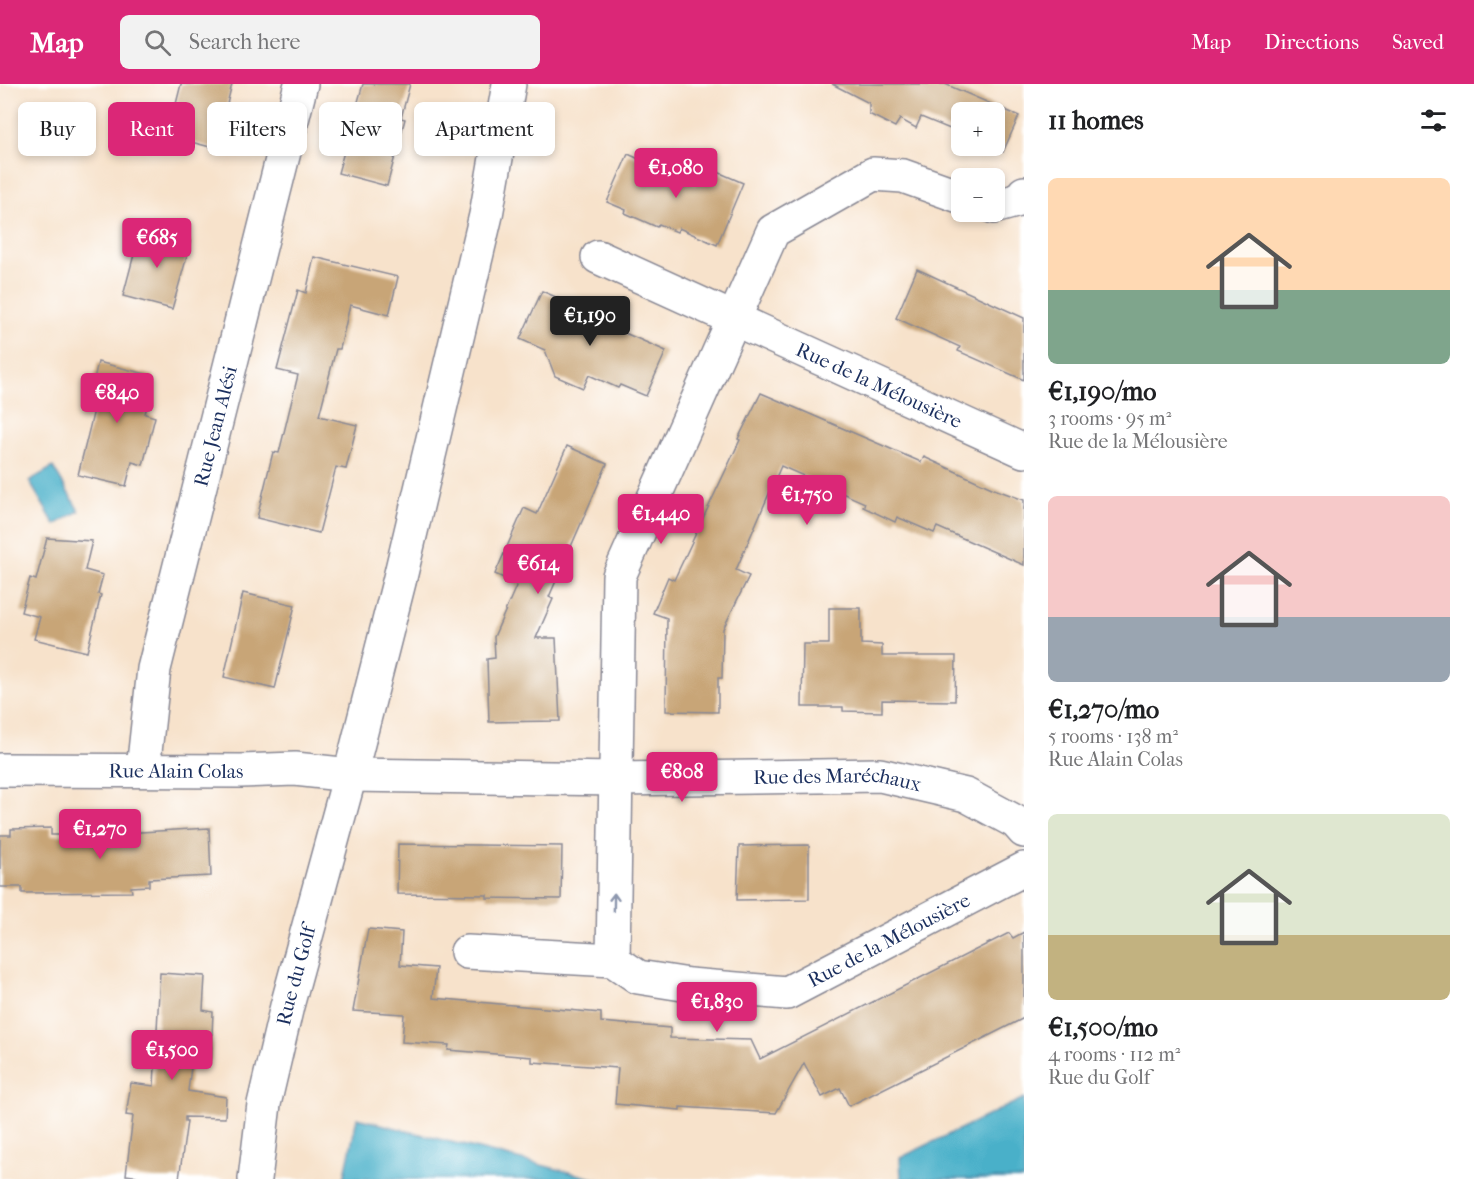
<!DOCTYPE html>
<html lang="en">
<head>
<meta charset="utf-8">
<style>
	body { margin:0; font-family:"IM FELL French Canon",serif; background:#f2f2f2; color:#202124; height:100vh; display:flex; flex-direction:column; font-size:22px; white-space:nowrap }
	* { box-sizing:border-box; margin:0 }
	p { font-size:20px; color:#757577 }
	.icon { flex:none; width:33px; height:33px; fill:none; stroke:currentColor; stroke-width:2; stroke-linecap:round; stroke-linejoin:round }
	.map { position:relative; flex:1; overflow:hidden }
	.side { display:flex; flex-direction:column; background:#fff; width:450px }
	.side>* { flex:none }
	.guide { position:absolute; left:18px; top:18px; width:570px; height:54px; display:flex; gap:12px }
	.fabs { position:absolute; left:951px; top:18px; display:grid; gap:12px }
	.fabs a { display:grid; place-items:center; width:54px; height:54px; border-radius:9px; background:#fff; box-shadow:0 3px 9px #0003; font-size:30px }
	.price { position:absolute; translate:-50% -51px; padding:0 14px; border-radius:6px; background:#db2777; color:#fff; font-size:20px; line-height:39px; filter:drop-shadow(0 2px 3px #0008) }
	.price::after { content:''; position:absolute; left:50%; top:36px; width:18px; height:14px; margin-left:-9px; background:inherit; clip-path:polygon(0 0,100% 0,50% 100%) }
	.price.current { background:#222; color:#fff }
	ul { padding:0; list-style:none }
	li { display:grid; align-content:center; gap:12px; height:318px; padding:0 24px }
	li span { display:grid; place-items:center; height:186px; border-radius:9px; color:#555 }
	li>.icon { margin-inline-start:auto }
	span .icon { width:108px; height:108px; fill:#fffc; stroke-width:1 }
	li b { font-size:26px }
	h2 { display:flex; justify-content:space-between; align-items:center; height:72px; padding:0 24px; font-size:26px }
	.tag { padding:0 21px; border-radius:9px; background:#fff; box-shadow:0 3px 9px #0003; font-size:21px; line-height:54px }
	.tag.current { background:#db2777; color:#fff }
	header { display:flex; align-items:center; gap:36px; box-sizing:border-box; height:84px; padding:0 30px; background:#db2777; color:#fff }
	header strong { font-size:28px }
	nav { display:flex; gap:33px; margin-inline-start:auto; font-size:21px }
	.search { width:420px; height:54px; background:#f2f2f2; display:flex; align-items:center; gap:15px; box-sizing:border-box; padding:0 21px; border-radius:9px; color:#757577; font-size:22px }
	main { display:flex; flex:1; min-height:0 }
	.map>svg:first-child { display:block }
	.water { fill:#4ab0c9; stroke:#327094; stroke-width:1.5 }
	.building { fill:#c8a577 }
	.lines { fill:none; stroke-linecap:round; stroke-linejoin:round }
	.minor-casing { stroke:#898894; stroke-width:36 }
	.minor { stroke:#fff; stroke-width:33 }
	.oneway { stroke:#8d97ae }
	.labels { text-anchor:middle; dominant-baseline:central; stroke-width:5; stroke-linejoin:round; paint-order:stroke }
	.street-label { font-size:20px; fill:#1b2f5e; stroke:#fff }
</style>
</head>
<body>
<header>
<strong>Map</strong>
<div class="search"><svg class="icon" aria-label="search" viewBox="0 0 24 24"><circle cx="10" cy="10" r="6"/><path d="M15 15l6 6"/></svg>Search here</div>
<nav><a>Map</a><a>Directions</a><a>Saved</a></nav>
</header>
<main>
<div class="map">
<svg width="1024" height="1095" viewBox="0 0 1024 1095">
	<rect width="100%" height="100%" fill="#fff"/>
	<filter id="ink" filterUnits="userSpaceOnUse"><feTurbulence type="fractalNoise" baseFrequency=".0167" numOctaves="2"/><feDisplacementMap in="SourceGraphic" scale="12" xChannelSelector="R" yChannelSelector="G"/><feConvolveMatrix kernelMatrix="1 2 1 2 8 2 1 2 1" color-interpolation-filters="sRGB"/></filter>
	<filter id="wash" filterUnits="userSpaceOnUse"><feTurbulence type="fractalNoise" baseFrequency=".008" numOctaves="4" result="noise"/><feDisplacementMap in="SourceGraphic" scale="24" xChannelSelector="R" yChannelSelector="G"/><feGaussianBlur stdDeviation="1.35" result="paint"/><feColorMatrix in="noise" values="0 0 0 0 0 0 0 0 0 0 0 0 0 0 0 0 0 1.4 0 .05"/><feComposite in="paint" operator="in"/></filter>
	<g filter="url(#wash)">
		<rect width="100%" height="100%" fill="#f7e2cb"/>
		<!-- water -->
		<g class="water">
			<path d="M 53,383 L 79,427 L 55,441 L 29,397 Z"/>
			<path d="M 1024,1014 L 1024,1095 L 901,1095 L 900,1074 Z"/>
			<path d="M 357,1034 L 596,1095 L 599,1095 L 344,1095 Z"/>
		</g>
		<g id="blocks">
			<!-- building -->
			<g class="building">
				<path d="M 181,0 L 232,0 L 224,32 L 227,33 L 218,65 L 168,52 Z"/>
				<path d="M 363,0 L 410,0 L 401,34 L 405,35 L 387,102 L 338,89 Z"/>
				<path d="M 832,0 L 945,0 L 1019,32 L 1003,68 L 987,62 L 994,62 L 994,28 L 962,28 L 962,50 L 921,33 L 916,44 L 900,35 L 895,43 L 869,30 L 869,19 Z"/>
				<path d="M 628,70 L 696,101 L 704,82 L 743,99 L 717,161 L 679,144 L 677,148 L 659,140 L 657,143 L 625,129 L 626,126 L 607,118 Z"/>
				<path d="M 141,144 L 191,158 L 172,225 L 123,212 Z"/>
				<path d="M 314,173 L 398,193 L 389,231 L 350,221 L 340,265 L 336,265 L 319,332 L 357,341 L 346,385 L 336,383 L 319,449 L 257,434 L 273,368 L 279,369 L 298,291 L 277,286 L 298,206 L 306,209 Z"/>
				<path d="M 917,185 L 1024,234 L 1024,296 L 958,267 L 960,263 L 896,234 Z"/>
				<path d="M 542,207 L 581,224 L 579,229 L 666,267 L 646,312 L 620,301 L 618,304 L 589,291 L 583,304 L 555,292 L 545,266 L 520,255 Z"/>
				<path d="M 98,278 L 154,292 L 145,330 L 155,333 L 143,381 L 132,378 L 126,402 L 78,391 L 95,322 L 88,321 Z"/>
				<path d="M 761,309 L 921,378 L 924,373 L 994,405 L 1024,416 L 1024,481 L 937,443 L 934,449 L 897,433 L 895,438 L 863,423 L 865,419 L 781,382 L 736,486 L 749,492 L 723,545 L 722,594 L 718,594 L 718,628 L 666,627 L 667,534 L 653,529 L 668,493 L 674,496 L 740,356 L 738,355 Z"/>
				<path d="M 567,362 L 607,380 L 549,513 L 553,515 L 536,554 L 556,554 L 560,637 L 489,638 L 487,575 L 495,574 L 494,553 L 517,500 L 495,490 L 524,424 L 537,430 Z"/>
				<path d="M 47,454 L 92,457 L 85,486 L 103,491 L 98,510 L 101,511 L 87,568 L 34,555 L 40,533 L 21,528 L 30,494 L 36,496 Z"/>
				<path d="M 243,509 L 295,521 L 275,605 L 224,593 Z"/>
				<path d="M 829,524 L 861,524 L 861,560 L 882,561 L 882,572 L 956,572 L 955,617 L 882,616 L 882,628 L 843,627 L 843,623 L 802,623 L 803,560 L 829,560 Z"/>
				<path d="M 51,744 L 51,751 L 124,751 L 124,749 L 209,744 L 211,792 L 149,795 L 149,802 L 131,803 L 132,808 L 22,809 L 22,803 L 0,803 L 0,751 L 11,751 L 11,745 Z"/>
				<path d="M 398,760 L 562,762 L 561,815 L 487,814 L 487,811 L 397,810 Z"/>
				<path d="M 809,761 L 809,815 L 737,816 L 739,762 Z"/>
				<path d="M 368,845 L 402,848 L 400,881 L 436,884 L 433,914 L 601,929 L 601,938 L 670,944 L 670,954 L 751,956 L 760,975 L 1009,849 L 1013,854 L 1024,848 L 1024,934 L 849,1022 L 840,1004 L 822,1013 L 804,979 L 776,1029 L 680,1023 L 680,1026 L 615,1020 L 618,984 L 532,978 L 532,973 L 448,966 L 449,961 L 402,958 L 404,930 L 353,927 Z"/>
				<path d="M 160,889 L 205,892 L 203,926 L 213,928 L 211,976 L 192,975 L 188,1007 L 226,1013 L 225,1034 L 185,1033 L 185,1037 L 187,1037 L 179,1095 L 154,1095 L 126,1091 L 133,1032 L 126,1031 L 131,999 L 154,1002 Z"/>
			</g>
		</g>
	</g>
	<g filter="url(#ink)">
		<use href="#blocks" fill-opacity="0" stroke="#898894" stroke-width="1.5"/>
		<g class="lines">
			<defs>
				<g id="minor">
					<path d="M 994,123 L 1019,116 L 1024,109"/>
					<path id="s1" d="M 598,173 L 1024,367"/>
					<path id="s2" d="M 0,686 L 241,687 L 295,685 L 350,691 L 617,695 L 880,691 L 966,711 L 1016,738 L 1024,747"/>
					<path id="s3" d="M 143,686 L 154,585 L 301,0"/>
					<path id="s4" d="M 467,868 L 613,876 L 638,893 L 689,901 L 787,909 L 1024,785"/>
					<path d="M 613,876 L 619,492 L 773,147 L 873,90 L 903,92 L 962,113"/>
					<path id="s5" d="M 255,1095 L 264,1020 L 287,922 L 350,691 L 399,498 L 486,131 L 509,0"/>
				</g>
			</defs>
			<!-- minor casing -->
			<use href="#minor" class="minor-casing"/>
			<!-- minor -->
			<use href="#minor" class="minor"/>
		</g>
		<!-- one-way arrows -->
		<defs><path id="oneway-shaft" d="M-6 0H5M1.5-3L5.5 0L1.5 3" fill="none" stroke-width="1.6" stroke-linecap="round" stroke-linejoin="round" transform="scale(1.5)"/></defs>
		<use class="oneway" href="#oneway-shaft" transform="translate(614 818) rotate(-89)"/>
	</g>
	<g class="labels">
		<!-- street labels -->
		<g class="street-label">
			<text stroke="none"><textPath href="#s1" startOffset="309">Rue de la Mélousière</textPath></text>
			<text stroke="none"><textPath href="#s3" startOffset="352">Rue Jean Alési</textPath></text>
			<text stroke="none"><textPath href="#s2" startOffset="176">Rue Alain Colas</textPath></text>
			<text stroke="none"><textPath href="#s2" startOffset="838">Rue des Maréchaux</textPath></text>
			<text stroke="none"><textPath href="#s4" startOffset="441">Rue de la Mélousière</textPath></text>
			<text stroke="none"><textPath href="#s5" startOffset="208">Rue du Golf</textPath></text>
		</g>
	</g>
</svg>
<div class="fabs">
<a>+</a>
<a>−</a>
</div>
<b class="price" style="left:676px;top:115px">€1,080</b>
<b class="price" style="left:157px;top:185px">€685</b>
<b class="price current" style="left:590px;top:263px">€1,190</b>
<b class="price" style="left:117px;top:340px">€840</b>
<b class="price" style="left:807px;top:442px">€1,750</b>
<b class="price" style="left:661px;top:461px">€1,440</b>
<b class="price" style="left:538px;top:511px">€614</b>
<b class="price" style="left:682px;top:719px">€808</b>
<b class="price" style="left:100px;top:776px">€1,270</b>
<b class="price" style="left:717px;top:949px">€1,830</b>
<b class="price" style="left:172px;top:997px">€1,500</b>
<div class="guide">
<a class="tag">Buy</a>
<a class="tag current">Rent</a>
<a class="tag">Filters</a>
<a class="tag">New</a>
<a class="tag">Apartment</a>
</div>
</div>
<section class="side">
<h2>11 homes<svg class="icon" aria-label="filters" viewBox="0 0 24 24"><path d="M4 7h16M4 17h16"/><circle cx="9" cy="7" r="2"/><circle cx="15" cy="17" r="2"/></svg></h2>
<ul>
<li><span style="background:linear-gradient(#ffd9b3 60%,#7fa58c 0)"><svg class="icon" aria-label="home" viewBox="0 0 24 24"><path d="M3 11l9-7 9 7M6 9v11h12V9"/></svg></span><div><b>€1,190/mo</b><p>3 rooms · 95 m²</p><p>Rue de la Mélousière</p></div></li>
<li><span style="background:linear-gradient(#f6c9c9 65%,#9aa5b1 0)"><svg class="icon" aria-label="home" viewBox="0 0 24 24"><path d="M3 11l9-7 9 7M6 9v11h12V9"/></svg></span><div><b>€1,270/mo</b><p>5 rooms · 138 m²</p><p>Rue Alain Colas</p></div></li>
<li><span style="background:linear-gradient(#dfe7d0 65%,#c2b280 0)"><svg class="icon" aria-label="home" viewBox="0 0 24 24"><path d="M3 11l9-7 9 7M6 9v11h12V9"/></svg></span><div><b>€1,500/mo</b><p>4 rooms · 112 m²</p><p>Rue du Golf</p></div></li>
</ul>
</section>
</main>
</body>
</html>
